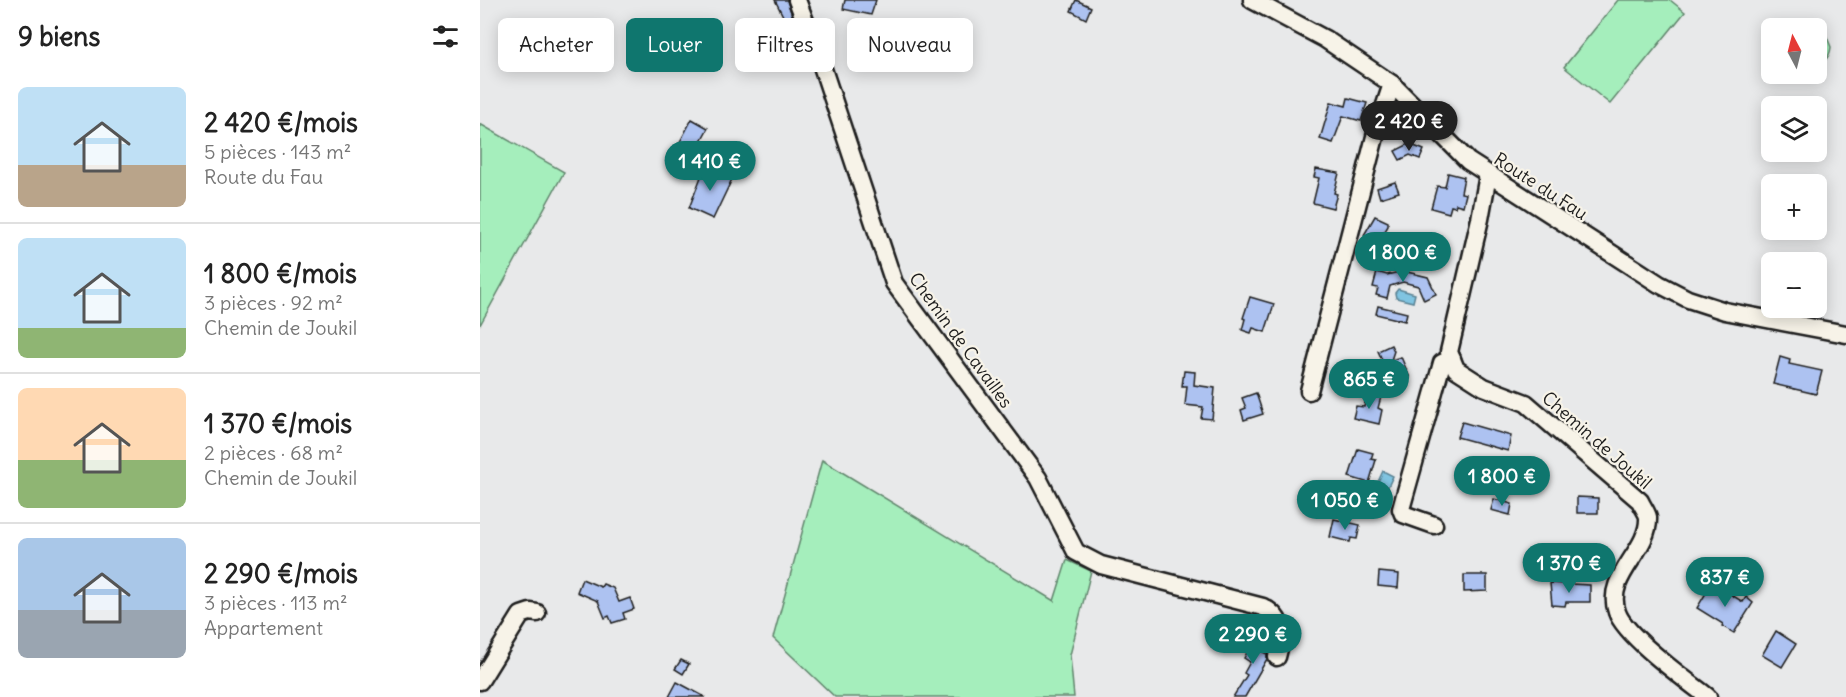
<!DOCTYPE html>
<html lang="fr">
<head>
<meta charset="utf-8">
<style>
	body { margin:0; font-family:Delius,sans-serif; background:#f6f6f6; color:#222; height:100vh; display:flex; flex-direction:column; font-size:22px; white-space:nowrap }
	* { box-sizing:border-box; margin:0 }
	p { font-size:20px; color:#767676 }
	.icon { flex:none; width:33px; height:33px; fill:none; stroke:currentColor; stroke-width:2; stroke-linecap:round; stroke-linejoin:round }
	.map { position:relative; flex:1; overflow:hidden }
	.sheet { display:flex; flex-direction:column; background:#fff; width:480px }
	.sheet>* { flex:none }
	.banner { position:absolute; left:18px; top:18px; width:570px; height:54px; display:flex; gap:12px }
	.needle { width:39px; rotate:353deg }
	.buttons { position:absolute; left:1281px; top:18px; display:grid; gap:12px }
	.buttons a { display:grid; place-items:center; width:66px; height:66px; border-radius:9px; background:#fff; box-shadow:0 3px 15px #0003; font-size:30px }
	.price { position:absolute; translate:-50% -51px; padding:0 14px; border-radius:21px; background:#0f766e; color:#fff; font-size:20px; line-height:39px; filter:drop-shadow(0 2px 3px #0008) }
	.price::after { content:''; position:absolute; left:50%; top:36px; width:18px; height:14px; margin-left:-9px; background:inherit; clip-path:polygon(0 0,100% 0,50% 100%) }
	.price.active { background:#222; color:#fff }
	ul { padding:0; list-style:none }
	li { display:flex; align-items:center; gap:18px; height:150px; padding:0 18px }
	li+li { border-top:2px solid #e0e0e0 }
	li span { display:grid; place-items:center; flex:none; width:168px; height:120px; border-radius:9px; color:#555 }
	li>.icon { margin-inline-start:auto }
	span .icon { width:72px; height:72px; fill:#fffc; stroke-width:1 }
	li b { font-size:26px }
	h2 { display:flex; justify-content:space-between; align-items:center; height:72px; padding:0 18px; font-size:26px }
	.chip { padding:0 21px; border-radius:9px; background:#fff; box-shadow:0 3px 15px #0003; font-size:21px; line-height:54px }
	.chip.active { background:#0f766e; color:#fff }
	main { display:flex; flex:1; min-height:0 }
	.map>svg:first-child { display:block }
	.green { fill:#a5eebc; stroke:#60856c; stroke-width:1.5 }
	.water { fill:#80c4e1; stroke:#588192; stroke-width:1.5 }
	.building { fill:#adc2f1; stroke:#1c1c1c; stroke-width:1.5 }
	.lines { fill:none; stroke-linecap:round; stroke-linejoin:round }
	.minor-casing { stroke:#1c1c1c; stroke-width:21 }
	.minor { stroke:#f7f3e8; stroke-width:16 }
	.labels { text-anchor:middle; dominant-baseline:central; stroke-width:4.5; stroke-linejoin:round; paint-order:stroke }
	.street-label { font-size:18px; fill:#1c1c1c; stroke:#f7f3e8 }
</style>
</head>
<body>
<main>
<section class="sheet">
<h2>9 biens<svg class="icon" aria-label="filters" viewBox="0 0 24 24"><path d="M4 7h16M4 17h16"/><circle cx="9" cy="7" r="2"/><circle cx="15" cy="17" r="2"/></svg></h2>
<ul>
<li><span style="background:linear-gradient(#bfe0f5 65%,#b9a48a 0)"><svg class="icon" aria-label="home" viewBox="0 0 24 24"><path d="M3 11l9-7 9 7M6 9v11h12V9"/></svg></span><div><b>2 420 €/mois</b><p>5 pièces · 143 m²</p><p>Route du Fau</p></div></li>
<li><span style="background:linear-gradient(#bfe0f5 75%,#8fb573 0)"><svg class="icon" aria-label="home" viewBox="0 0 24 24"><path d="M3 11l9-7 9 7M6 9v11h12V9"/></svg></span><div><b>1 800 €/mois</b><p>3 pièces · 92 m²</p><p>Chemin de Joukil</p></div></li>
<li><span style="background:linear-gradient(#ffd9b3 60%,#8fb573 0)"><svg class="icon" aria-label="home" viewBox="0 0 24 24"><path d="M3 11l9-7 9 7M6 9v11h12V9"/></svg></span><div><b>1 370 €/mois</b><p>2 pièces · 68 m²</p><p>Chemin de Joukil</p></div></li>
<li><span style="background:linear-gradient(#a9c7e8 60%,#9aa5b1 0)"><svg class="icon" aria-label="home" viewBox="0 0 24 24"><path d="M3 11l9-7 9 7M6 9v11h12V9"/></svg></span><div><b>2 290 €/mois</b><p>3 pièces · 113 m²</p><p>Appartement</p></div></li>
</ul>
</section>
<div class="map">
<svg width="1366" height="697" viewBox="0 0 1366 697">
	<rect width="100%" height="100%" fill="#e8e9ea"/>
	<filter id="ink" filterUnits="userSpaceOnUse"><feTurbulence type="fractalNoise" baseFrequency=".0167" numOctaves="2"/><feDisplacementMap in="SourceGraphic" scale="12" xChannelSelector="R" yChannelSelector="G"/><feConvolveMatrix kernelMatrix="1 2 1 2 8 2 1 2 1" color-interpolation-filters="sRGB"/></filter>
	<g filter="url(#ink)">
		<!-- green -->
		<g class="green">
			<path d="M 1138,0 L 1190,0 L 1205,12 L 1130,104 L 1084,67 Z"/>
			<path d="M 1337,33 L 1347,37 L 1351,47 C 1350,56 1346,62 1337,64 Z"/>
			<path d="M 0,124 L 84,172 L 0,325 Z"/>
			<path d="M 342,460 L 574,601 L 587,560 L 611,571 L 590,655 L 594,697 L 355,697 L 293,638 Z"/>
		</g>
		<!-- water -->
		<g class="water">
			<path d="M 380,31 L 384,33 L 386,52 L 377,52 L 376,33 Z"/>
			<path d="M 918,289 L 935,294 L 933,302 L 916,298 L 915,293 Z"/>
			<path d="M 903,471 L 913,476 L 904,495 L 891,489 L 893,485 L 896,486 Z"/>
		</g>
		<!-- building -->
		<g class="building">
			<path d="M 295,0 L 307,0 L 313,18 L 300,48 L 291,45 L 304,18 Z"/>
			<path d="M 365,0 L 396,0 L 391,15 L 363,9 Z"/>
			<path d="M 596,0 L 611,7 L 606,19 L 591,11 Z"/>
			<path d="M 868,98 L 887,103 L 881,121 L 863,116 L 853,143 L 840,139 L 851,102 L 866,106 Z"/>
			<path d="M 212,119 L 228,128 L 207,166 L 191,159 Z"/>
			<path d="M 929,144 L 944,150 L 940,159 L 930,155 L 920,160 L 915,151 Z"/>
			<path d="M 224,165 L 243,175 L 245,172 L 253,177 L 233,219 L 209,208 L 221,177 L 218,176 Z"/>
			<path d="M 836,169 L 859,173 L 854,193 L 857,194 L 853,208 L 833,203 L 839,178 L 834,177 Z"/>
			<path d="M 968,173 L 984,177 L 981,193 L 986,194 L 983,206 L 976,204 L 975,207 L 971,206 L 969,213 L 951,208 L 957,186 L 965,187 Z"/>
			<path d="M 915,182 L 919,192 L 900,198 L 897,188 Z"/>
			<path d="M 895,216 L 908,222 L 908,226 L 898,243 L 884,235 Z"/>
			<path d="M 923,271 L 948,277 L 956,294 L 944,300 L 938,286 L 923,282 L 910,286 L 907,298 L 896,295 L 898,288 L 893,287 L 897,272 L 907,275 Z"/>
			<path d="M 770,297 L 794,304 L 785,332 L 773,328 L 771,333 L 762,330 L 765,319 L 763,318 Z"/>
			<path d="M 898,306 L 927,313 L 925,321 L 896,314 Z"/>
			<path d="M 911,345 L 914,351 L 911,360 L 921,357 L 930,378 L 918,383 L 911,363 L 904,385 L 897,365 L 903,362 L 898,351 Z"/>
			<path d="M 1300,357 L 1310,360 L 1309,364 L 1342,371 L 1336,394 L 1293,384 Z"/>
			<path d="M 704,371 L 715,372 L 714,385 L 735,388 L 732,419 L 721,418 L 723,407 L 705,405 L 707,386 L 702,386 Z"/>
			<path d="M 776,393 L 783,414 L 764,420 L 761,410 L 766,408 L 762,398 Z"/>
			<path d="M 887,393 L 901,397 L 898,408 L 902,410 L 899,424 L 873,418 L 876,406 L 884,407 Z"/>
			<path d="M 982,422 L 1031,436 L 1028,451 L 977,437 Z"/>
			<path d="M 878,449 L 893,453 L 891,459 L 896,460 L 889,483 L 869,477 Z"/>
			<path d="M 1097,497 L 1118,498 L 1118,513 L 1097,513 Z"/>
			<path d="M 1014,499 L 1032,504 L 1030,515 L 1011,510 Z"/>
			<path d="M 854,519 L 880,525 L 877,539 L 871,538 L 870,542 L 850,537 Z"/>
			<path d="M 899,572 L 919,574 L 918,588 L 898,586 Z"/>
			<path d="M 984,575 L 1007,575 L 1007,591 L 984,592 Z"/>
			<path d="M 102,579 L 121,587 L 123,584 L 133,588 L 139,602 L 150,598 L 154,609 L 143,613 L 145,619 L 132,623 L 129,616 L 125,618 L 118,601 L 97,592 Z"/>
			<path d="M 1070,583 L 1110,585 L 1110,602 L 1086,602 L 1085,606 L 1072,605 Z"/>
			<path d="M 1232,583 L 1263,602 L 1266,597 L 1273,603 L 1254,633 L 1242,626 L 1243,624 L 1217,608 Z"/>
			<path d="M 1296,631 L 1316,644 L 1302,667 L 1282,655 Z"/>
			<path d="M 778,633 L 787,638 L 781,648 L 785,650 L 783,652 L 787,654 L 787,659 L 765,697 L 753,697 L 767,675 L 764,673 L 770,662 L 764,658 Z"/>
			<path d="M 201,660 L 209,664 L 203,674 L 195,669 Z"/>
			<path d="M 197,682 L 225,697 L 189,697 Z"/>
		</g>
		<g class="lines">
			<defs>
				<g id="minor">
					<path d="M 317,0 L 342,66 L 414,283 L 558,478 L 596,552 L 621,565 L 783,607 C 805,619 803,635 797,657"/>
					<path d="M 772,0 L 845,39 L 912,84 L 988,161 L 1179,284 L 1208,299 L 1245,311 L 1366,334"/>
					<path d="M 1008,175 L 1000,219 L 969,352 L 976,369 L 1004,387 L 1046,403 L 1160,501 C 1162,506 1167,512 1168,517 C 1170,551 1124,576 1137,612 C 1145,636 1206,680 1228,697"/>
					<path d="M 829,391 L 897,129 L 912,84"/>
					<path d="M 954,525 L 923,514 L 921,509 L 962,363 L 972,359"/>
					<path d="M 0,681 L 41,615 L 50,612 L 57,613"/>
				</g>
			</defs>
			<!-- minor casing -->
			<use href="#minor" class="minor-casing"/>
			<!-- minor -->
			<use href="#minor" class="minor"/>
		</g>
	</g>
	<g class="labels">
		<!-- street labels -->
		<g class="street-label">
			<text transform="translate(1061 186) rotate(33)">Route du Fau</text>
			<text transform="translate(481 340) rotate(54)">Chemin de Cavailles</text>
			<text transform="translate(1117 440) rotate(41)">Chemin de Joukil</text>
		</g>
	</g>
</svg>
<div class="buttons">
<a><svg class="needle" viewBox="-14 -14 28 28"><path d="M0-13l5 13h-10z" fill="#e53935"/><path d="M0 13l5-13h-10z" fill="#767676"/></svg></a>
<a><svg class="icon" aria-label="layers" viewBox="0 0 24 24"><path d="M12 4l9 5-9 5-9-5zM3 14l9 5 9-5"/></svg></a>
<a>+</a>
<a>−</a>
</div>
<b class="price active" style="left:929px;top:152px">2 420 €</b>
<b class="price" style="left:230px;top:192px">1 410 €</b>
<b class="price" style="left:923px;top:283px">1 800 €</b>
<b class="price" style="left:889px;top:410px">865 €</b>
<b class="price" style="left:1022px;top:507px">1 800 €</b>
<b class="price" style="left:865px;top:531px">1 050 €</b>
<b class="price" style="left:1089px;top:594px">1 370 €</b>
<b class="price" style="left:1245px;top:608px">837 €</b>
<b class="price" style="left:773px;top:665px">2 290 €</b>
<div class="banner">
<a class="chip">Acheter</a>
<a class="chip active">Louer</a>
<a class="chip">Filtres</a>
<a class="chip">Nouveau</a>
</div>
</div>
</main>
</body>
</html>
